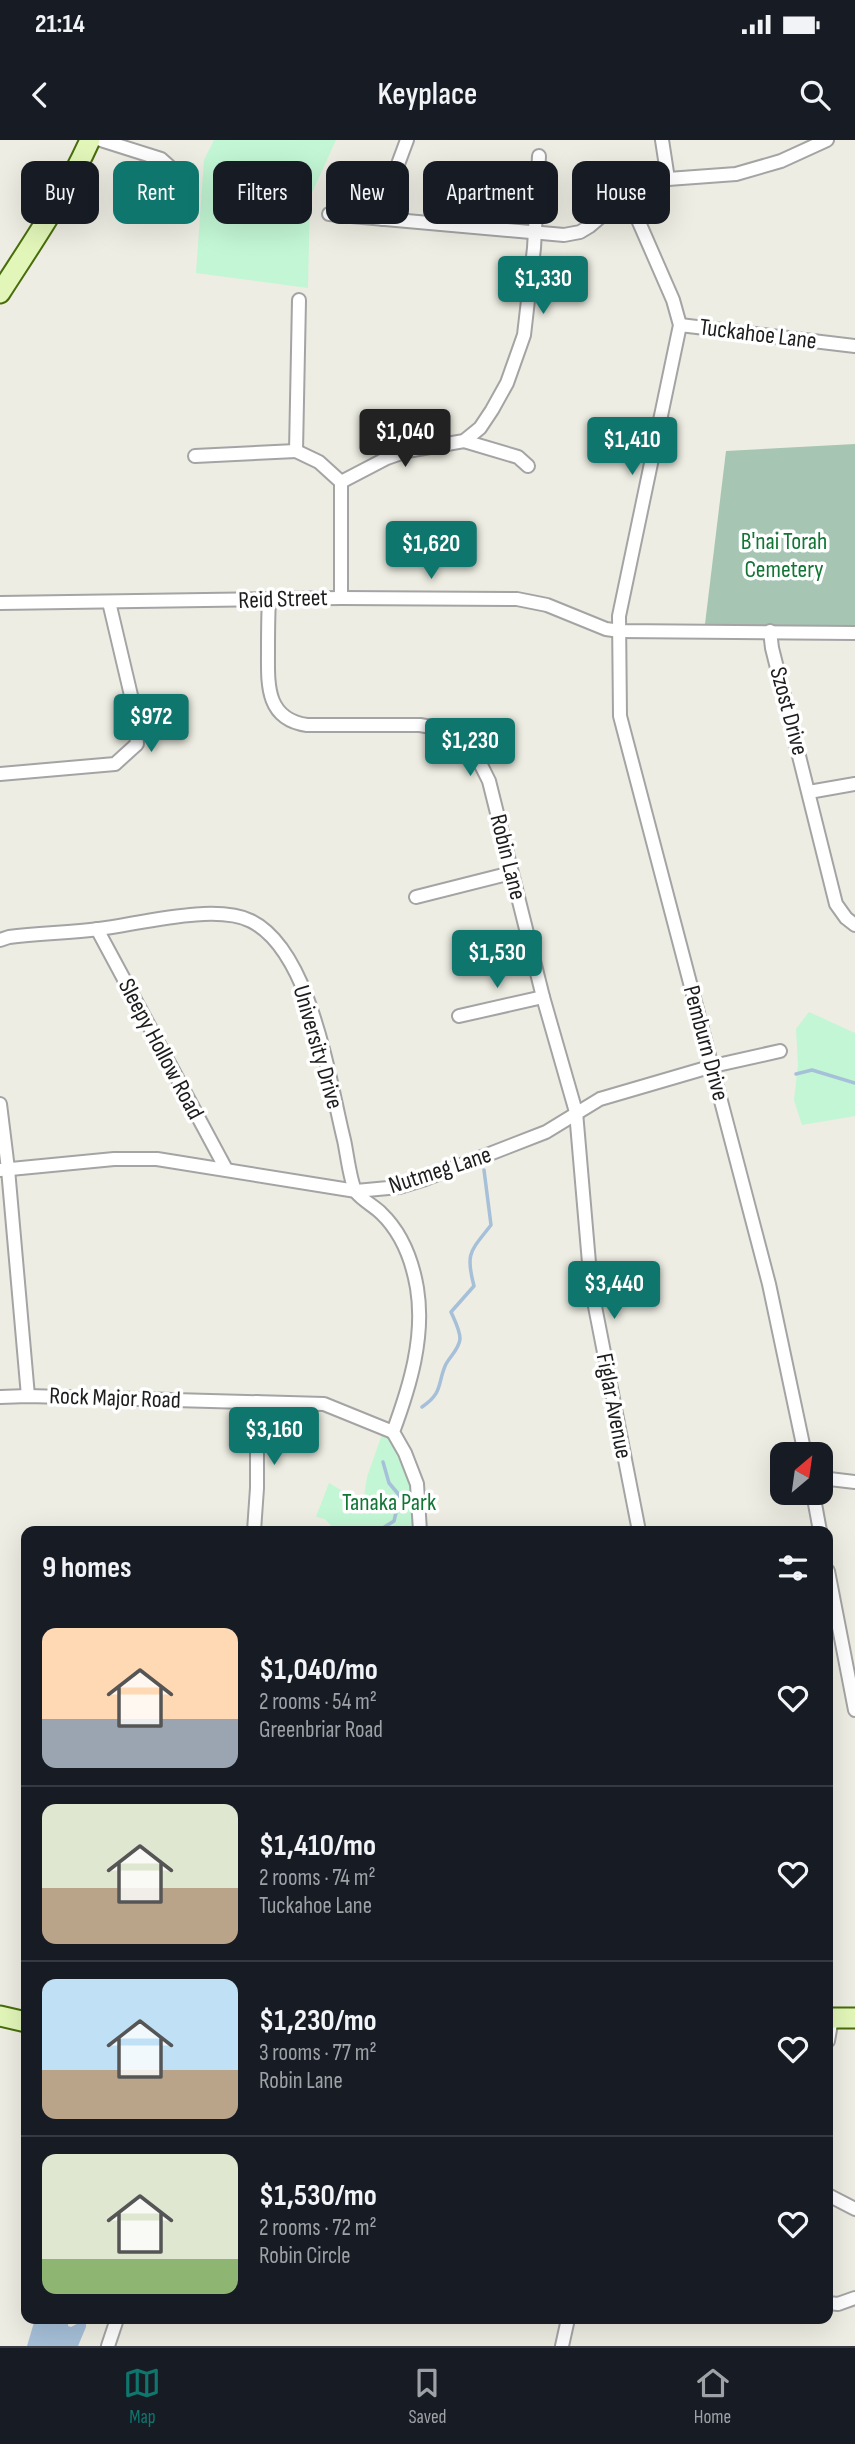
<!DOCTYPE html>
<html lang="en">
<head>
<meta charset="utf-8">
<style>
	body { margin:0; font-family:"Sofia Sans Condensed",sans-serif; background:#242831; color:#f1f3f6; height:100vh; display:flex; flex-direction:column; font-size:26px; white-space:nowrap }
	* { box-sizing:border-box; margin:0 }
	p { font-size:23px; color:#9ea1a6 }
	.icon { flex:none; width:38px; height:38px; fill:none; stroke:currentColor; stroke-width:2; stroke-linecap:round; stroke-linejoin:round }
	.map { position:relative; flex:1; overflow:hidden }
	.sheet { position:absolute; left:21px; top:1386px; width:812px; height:798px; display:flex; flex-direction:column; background:#171b24; border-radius:14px; box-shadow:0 7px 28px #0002 }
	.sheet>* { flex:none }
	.banner { position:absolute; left:21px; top:21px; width:814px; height:63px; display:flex; gap:14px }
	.needle { width:46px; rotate:29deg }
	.tools { position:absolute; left:770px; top:1302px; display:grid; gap:14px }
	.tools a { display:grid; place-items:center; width:63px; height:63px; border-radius:14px; background:#171b24; box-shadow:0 7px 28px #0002; font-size:35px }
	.price { position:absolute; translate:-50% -60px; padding:0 16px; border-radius:7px; background:#0f766e; color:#fff; font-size:23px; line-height:46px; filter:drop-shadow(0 2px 4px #0008) }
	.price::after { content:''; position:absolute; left:50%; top:42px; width:21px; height:16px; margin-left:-10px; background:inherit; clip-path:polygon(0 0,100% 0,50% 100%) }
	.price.selected { background:#222; color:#fff }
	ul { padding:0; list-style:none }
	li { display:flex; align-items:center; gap:21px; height:175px; padding:0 21px }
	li+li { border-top:2px solid #363941 }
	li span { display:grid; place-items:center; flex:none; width:196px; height:140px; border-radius:14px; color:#555 }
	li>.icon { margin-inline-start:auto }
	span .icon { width:84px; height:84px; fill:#fffc; stroke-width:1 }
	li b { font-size:30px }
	h2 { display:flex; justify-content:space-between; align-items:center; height:84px; padding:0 21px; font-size:30px }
	.chip { padding:0 24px; border-radius:14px; background:#171b24; box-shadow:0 7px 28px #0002; font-size:24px; line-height:63px }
	.chip.selected { background:#0f766e; color:#fff }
	.status { display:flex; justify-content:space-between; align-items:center; height:49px; padding:0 35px; background:#171b24; direction:ltr }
	.status svg { height:19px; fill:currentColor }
	header { display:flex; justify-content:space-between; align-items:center; height:91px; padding:0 21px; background:#171b24; font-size:32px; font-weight:600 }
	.dock { display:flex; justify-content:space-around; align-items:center; height:98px; border-top:2px solid #363941; background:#171b24; font-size:19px; color:#9ea1a6 }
	.dock a { display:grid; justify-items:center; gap:4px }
	.dock .selected { color:#0f766e }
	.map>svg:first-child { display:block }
	.cemetery { fill:#a6c5b3 }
	.park { fill:#c2f6d4 }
	.water { fill:#a6c0d9 }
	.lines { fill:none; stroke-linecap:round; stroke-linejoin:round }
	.stream { stroke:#a6c0d9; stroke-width:3.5 }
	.street-casing { stroke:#a4a4a4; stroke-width:16 }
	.secondary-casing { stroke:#486d0b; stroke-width:23 }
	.street { stroke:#fff; stroke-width:12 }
	.secondary { stroke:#e2f6b9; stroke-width:19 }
	.labels { text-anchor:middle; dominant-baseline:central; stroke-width:7; stroke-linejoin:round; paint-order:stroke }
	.street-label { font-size:24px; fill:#1d1d1d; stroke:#fff }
	.park-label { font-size:24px; fill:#117534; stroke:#fff }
</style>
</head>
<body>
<div class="status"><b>21:14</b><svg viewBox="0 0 49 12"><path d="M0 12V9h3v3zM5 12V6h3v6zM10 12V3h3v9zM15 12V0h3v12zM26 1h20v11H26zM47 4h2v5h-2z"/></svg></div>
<header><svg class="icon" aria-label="back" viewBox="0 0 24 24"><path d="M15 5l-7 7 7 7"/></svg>Keyplace<svg class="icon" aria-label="search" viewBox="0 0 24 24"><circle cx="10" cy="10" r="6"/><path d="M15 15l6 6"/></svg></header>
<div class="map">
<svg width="855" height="2206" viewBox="0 0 855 2206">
	<rect width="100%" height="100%" fill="#eeede3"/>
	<!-- cemetery -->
	<path class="cemetery" d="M 855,304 L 855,488 L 705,484 L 726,311 Z"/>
	<!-- park -->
	<g class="park">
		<path d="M 214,0 L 336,0 L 310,57 L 308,148 L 196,133 L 204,20 Z"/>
		<path d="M 809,872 L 855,893 L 855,976 L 802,985 L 794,960 L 798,925 L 796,889 Z"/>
		<path d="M 384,1289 C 411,1308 414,1360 417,1391 L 336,1391 L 325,1379 L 316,1377 L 329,1343 L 363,1363 L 367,1337 Z"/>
	</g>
	<!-- water -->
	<path class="water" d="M 35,2179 L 69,2179 L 68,2186 L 71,2187 L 86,2179 L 86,2187 L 78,2206 L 27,2206 Z"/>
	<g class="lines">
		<!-- stream -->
		<g class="stream">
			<path d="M 796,934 L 812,930 L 855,943"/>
			<path d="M 422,1267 C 444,1252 437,1243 446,1224 C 451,1215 459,1209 460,1199 C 460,1190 455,1181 451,1172 L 474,1146 C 465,1112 471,1111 491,1085 L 484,1030"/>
			<path d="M 378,1391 L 394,1381 L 400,1356 L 389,1343 L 383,1322"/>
		</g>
		<defs>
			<g id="street">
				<path d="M 101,0 L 161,19 L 171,28 L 177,51"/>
				<path d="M 662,0 L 668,39"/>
				<path d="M 628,57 L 673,160 L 680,185 L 619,476 L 620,576 L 769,1144 L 805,1314"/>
				<path d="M 329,74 L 564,95 L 580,92 L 590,86 L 611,68 L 628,57 L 668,39 L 736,34 L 781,21 L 827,0"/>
				<path d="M 383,79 L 388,51 L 407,0"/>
				<path d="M 299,160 L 296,311 L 319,322 L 341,342"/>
				<path d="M 680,185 L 855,206"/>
				<path d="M 464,301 L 518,317 L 528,326"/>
				<path d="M 195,316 L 296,311"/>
				<path d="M 341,342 L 387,318 L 407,311 L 464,301 L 480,288 L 492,270 L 507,243 L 524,195 L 534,108 L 539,16"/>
				<path d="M 341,458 L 341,342"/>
				<path d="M 269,460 C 268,477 268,494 268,511 C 268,543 265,579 307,585 L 420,585 L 443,589 L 472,607 L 489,641 L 543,857 L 576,972 L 591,1146 L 639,1391"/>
				<path d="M 0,463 L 341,458 L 517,459 L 547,465 L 606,489 L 620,491 L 855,493"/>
				<path d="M 770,491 L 772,508 L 836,764 L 846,778 L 855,785"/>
				<path d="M 0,634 L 115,624 L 137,604 L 134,568 L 109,462"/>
				<path d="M 809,652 L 855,644"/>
				<path d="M 416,757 L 511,733"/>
				<path d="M 97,789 L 226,1029"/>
				<path d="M 0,800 L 9,797 C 39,793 69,793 99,789 C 139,784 215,763 251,781 C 311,811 329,940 344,1000 C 347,1013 350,1042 356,1052 C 362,1060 374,1066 381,1073 C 402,1093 412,1119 417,1148 C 425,1197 410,1246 393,1292 L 405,1313 L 417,1344 L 420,1391"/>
				<path d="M 459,876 L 543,857"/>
				<path d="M 0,964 L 8,1029 L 28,1256"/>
				<path d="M 0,1030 L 114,1019 L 157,1019 L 356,1051 L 399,1047 L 425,1039 L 546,992 L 600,959 L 713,926 L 780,911"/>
				<path d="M 0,1257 L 28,1256 L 324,1264 L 393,1292"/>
				<path d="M 821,1338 L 855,1342"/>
				<path d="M 813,1353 L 820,1391"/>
				<path d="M 254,1391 L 257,1348 L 257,1262"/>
				<path d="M 828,1431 L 855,1570"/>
				<path d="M 828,1901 L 832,1878"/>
				<path d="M 828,2055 L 855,2069"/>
				<path d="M 828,2163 L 838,2164 L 855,2158"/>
				<path d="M 108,2206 L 117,2179"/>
				<path d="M 562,2206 L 568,2179"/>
			</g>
			<g id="secondary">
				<path d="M 0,153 C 32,103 66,54 90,0"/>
				<path d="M 0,1876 L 26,1882"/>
				<path d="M 828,1878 L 855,1878"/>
			</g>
		</defs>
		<!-- street casing -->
		<use href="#street" class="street-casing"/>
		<!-- secondary casing -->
		<use href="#secondary" class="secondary-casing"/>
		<!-- street -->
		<use href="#street" class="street"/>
		<!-- secondary -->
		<use href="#secondary" class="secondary"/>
	</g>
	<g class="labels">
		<!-- street labels -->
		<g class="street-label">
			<text transform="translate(758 194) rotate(7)">Tuckahoe Lane</text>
			<text transform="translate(283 459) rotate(-2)">Reid Street</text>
			<text transform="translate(789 571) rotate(75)">Szost Drive</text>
			<text transform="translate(508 717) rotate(76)">Robin Lane</text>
			<text transform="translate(706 903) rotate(75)">Pemburn Drive</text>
			<text transform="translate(318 907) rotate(74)">University Drive</text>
			<text transform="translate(161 909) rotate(62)">Sleepy Hollow Road</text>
			<text transform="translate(440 1030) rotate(-18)">Nutmeg Lane</text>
			<text transform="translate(115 1258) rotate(2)">Rock Major Road</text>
			<text transform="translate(614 1266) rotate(79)">Figlar Avenue</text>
		</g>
		<!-- park labels -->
		<g class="park-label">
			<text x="784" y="401">B'nai Torah<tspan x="784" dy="28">Cemetery</tspan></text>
			<text x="389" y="1362">Tanaka Park</text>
		</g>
	</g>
</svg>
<div class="tools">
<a><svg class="needle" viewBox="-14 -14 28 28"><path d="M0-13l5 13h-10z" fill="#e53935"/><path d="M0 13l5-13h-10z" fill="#9ea1a6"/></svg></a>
</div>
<b class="price" style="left:543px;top:176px">$1,330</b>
<b class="price selected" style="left:405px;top:329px">$1,040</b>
<b class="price" style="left:632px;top:337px">$1,410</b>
<b class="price" style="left:431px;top:441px">$1,620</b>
<b class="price" style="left:151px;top:614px">$972</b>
<b class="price" style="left:470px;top:638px">$1,230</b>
<b class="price" style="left:497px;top:850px">$1,530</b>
<b class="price" style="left:614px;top:1181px">$3,440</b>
<b class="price" style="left:274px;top:1327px">$3,160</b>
<div class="banner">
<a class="chip">Buy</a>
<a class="chip selected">Rent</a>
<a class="chip">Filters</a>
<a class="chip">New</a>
<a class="chip">Apartment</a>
<a class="chip">House</a>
</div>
<section class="sheet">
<h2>9 homes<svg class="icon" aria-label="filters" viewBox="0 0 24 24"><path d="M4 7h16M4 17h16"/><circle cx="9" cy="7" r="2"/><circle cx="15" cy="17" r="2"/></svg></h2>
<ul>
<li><span style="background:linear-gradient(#ffd9b3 65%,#9aa5b1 0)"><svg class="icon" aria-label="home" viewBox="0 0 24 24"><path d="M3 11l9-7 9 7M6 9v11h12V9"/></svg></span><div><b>$1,040/mo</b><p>2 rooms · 54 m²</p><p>Greenbriar Road</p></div><svg class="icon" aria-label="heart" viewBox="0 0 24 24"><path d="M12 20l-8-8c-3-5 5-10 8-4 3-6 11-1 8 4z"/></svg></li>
<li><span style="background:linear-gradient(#dfe7d0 60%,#b9a48a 0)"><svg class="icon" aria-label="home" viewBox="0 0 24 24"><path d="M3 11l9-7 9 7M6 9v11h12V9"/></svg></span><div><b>$1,410/mo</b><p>2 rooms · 74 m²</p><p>Tuckahoe Lane</p></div><svg class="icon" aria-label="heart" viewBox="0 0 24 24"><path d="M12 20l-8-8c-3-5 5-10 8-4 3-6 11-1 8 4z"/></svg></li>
<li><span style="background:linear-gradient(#bfe0f5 65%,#b9a48a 0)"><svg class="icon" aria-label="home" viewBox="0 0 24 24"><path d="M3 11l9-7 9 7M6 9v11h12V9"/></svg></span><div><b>$1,230/mo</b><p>3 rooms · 77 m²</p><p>Robin Lane</p></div><svg class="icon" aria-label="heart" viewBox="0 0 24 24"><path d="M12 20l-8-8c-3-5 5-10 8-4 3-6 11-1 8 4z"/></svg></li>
<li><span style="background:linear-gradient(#dfe7d0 75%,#8fb573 0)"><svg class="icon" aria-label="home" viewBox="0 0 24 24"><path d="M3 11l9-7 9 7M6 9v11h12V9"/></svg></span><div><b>$1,530/mo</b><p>2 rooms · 72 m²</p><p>Robin Circle</p></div><svg class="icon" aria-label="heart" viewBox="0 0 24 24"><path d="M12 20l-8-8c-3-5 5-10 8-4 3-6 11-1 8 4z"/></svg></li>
</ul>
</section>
</div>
<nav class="dock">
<a class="selected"><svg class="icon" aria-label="map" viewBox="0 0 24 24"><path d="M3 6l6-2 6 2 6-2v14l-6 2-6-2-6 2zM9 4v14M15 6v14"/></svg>Map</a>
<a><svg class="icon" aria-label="saved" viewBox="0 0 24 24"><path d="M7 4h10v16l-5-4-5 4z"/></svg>Saved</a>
<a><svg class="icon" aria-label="home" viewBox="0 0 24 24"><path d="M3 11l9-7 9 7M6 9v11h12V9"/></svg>Home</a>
</nav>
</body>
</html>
